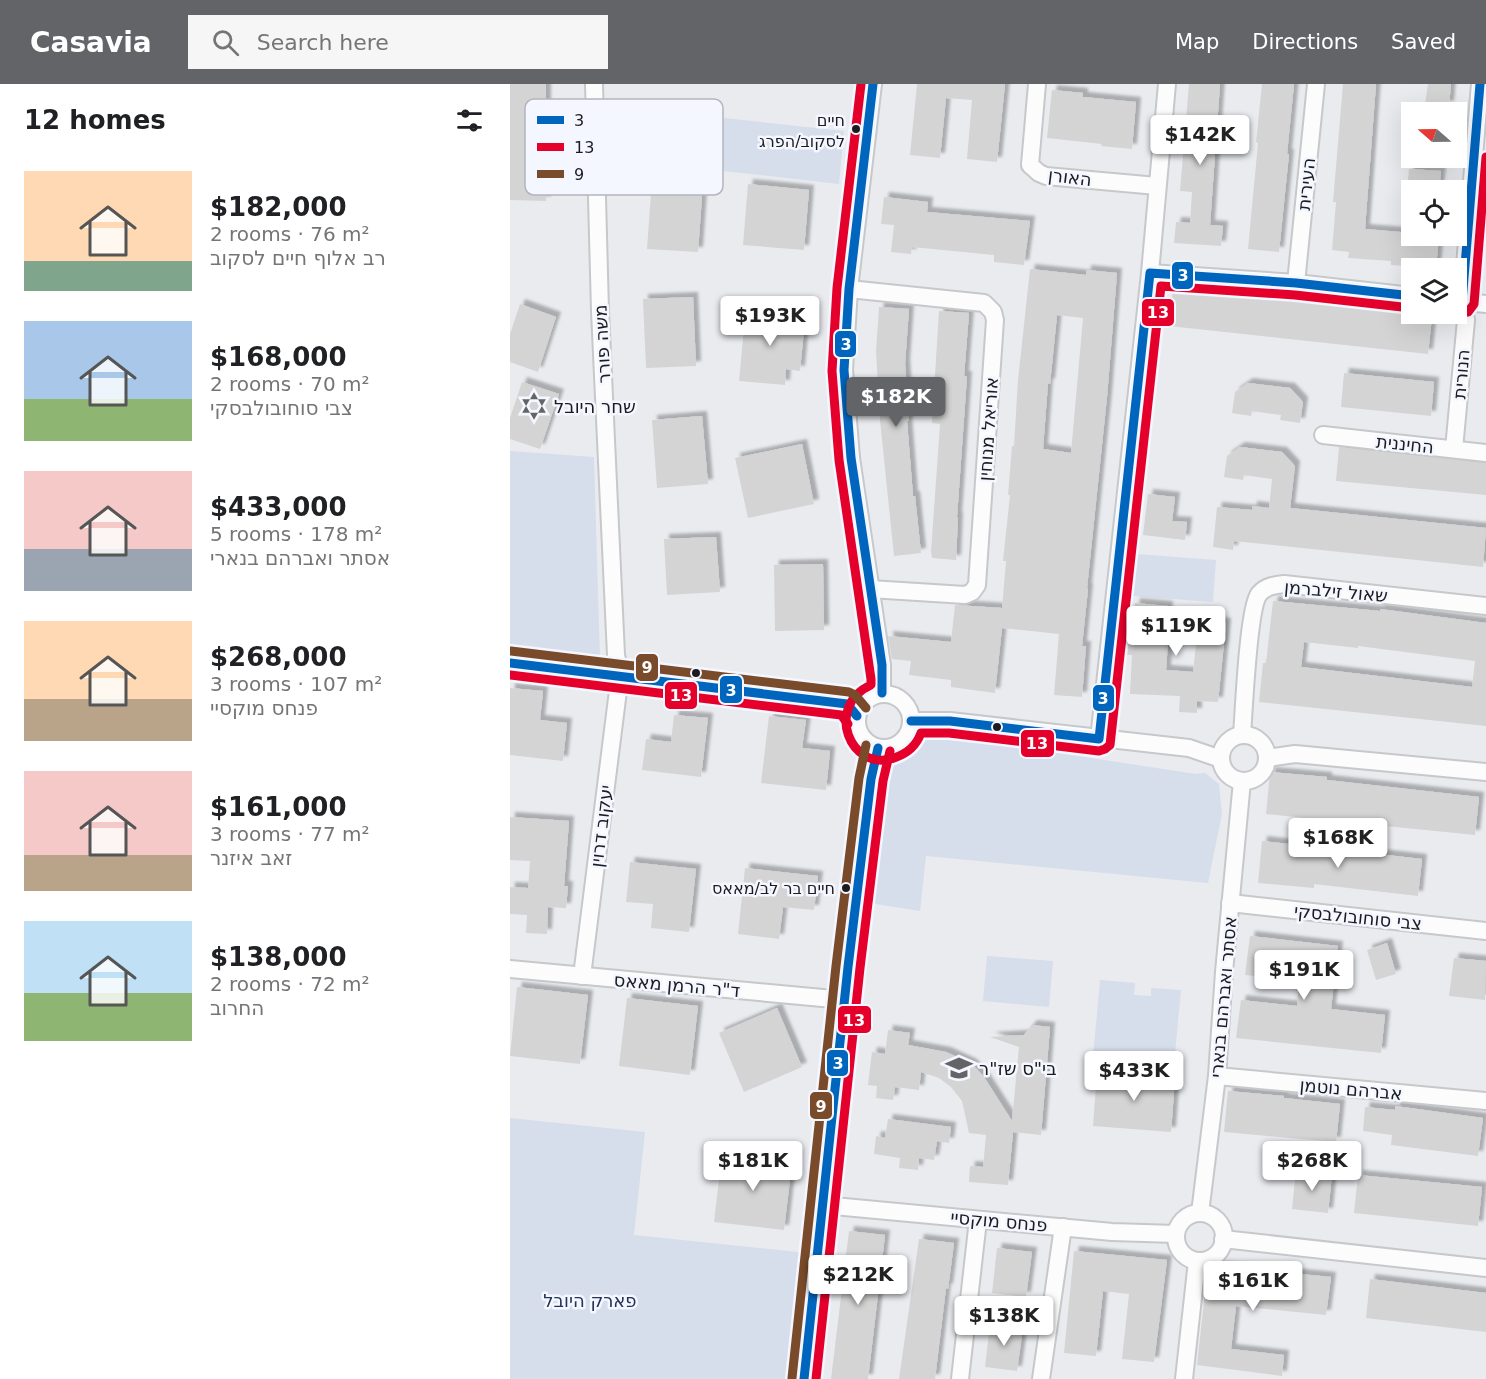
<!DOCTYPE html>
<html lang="en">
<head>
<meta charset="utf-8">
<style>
	body { margin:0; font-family:"DejaVu Sans",Heebo,sans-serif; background:#f6f6f6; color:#202124; height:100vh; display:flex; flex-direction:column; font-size:22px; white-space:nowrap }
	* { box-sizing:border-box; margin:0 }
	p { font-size:20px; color:#757577 }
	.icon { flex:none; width:33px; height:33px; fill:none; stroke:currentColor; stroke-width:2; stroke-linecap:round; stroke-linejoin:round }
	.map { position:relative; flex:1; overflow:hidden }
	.panel { display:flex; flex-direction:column; background:#fff; width:510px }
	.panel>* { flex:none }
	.needle { width:39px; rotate:290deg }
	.buttons { position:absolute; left:891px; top:18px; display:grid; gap:12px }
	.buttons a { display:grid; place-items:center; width:66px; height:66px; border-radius:0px; background:#fff; box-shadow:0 6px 24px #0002; font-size:30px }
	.price { position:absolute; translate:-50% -51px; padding:0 14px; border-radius:6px; background:#fff; color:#222; font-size:20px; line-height:39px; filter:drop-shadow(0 2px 3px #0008) }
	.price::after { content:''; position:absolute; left:50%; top:36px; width:18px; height:14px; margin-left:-9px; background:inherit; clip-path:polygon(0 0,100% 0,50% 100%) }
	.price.on { background:#636468; color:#fff }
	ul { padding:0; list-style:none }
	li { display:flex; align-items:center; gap:18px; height:150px; padding:0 24px }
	li span { display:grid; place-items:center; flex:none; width:168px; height:120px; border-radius:0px; color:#555 }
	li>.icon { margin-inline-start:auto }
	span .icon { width:72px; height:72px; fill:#fffc; stroke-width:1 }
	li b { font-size:26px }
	h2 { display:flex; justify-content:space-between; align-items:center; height:72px; padding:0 24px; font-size:26px }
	header { display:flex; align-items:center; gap:36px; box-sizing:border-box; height:84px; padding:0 30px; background:#636468; color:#fff }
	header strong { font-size:28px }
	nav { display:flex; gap:33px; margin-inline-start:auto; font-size:21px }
	.search { width:420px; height:54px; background:#f6f6f6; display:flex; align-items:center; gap:15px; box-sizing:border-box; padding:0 21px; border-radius:0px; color:#757577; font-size:22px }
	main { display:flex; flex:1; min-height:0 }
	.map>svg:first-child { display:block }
	.green { fill:#d6ddeb }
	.building { fill:#d5d4d5; fill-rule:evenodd; filter:url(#shadow) }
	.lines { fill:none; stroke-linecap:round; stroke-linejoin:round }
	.street-casing { stroke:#c6c8ca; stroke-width:20 }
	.street { stroke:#fcfcfd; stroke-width:16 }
	.bus-1-casing { stroke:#f4f7ff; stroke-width:14 }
	.bus-2-casing { stroke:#f4f7ff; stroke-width:14 }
	.bus-3-casing { stroke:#f4f7ff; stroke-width:14 }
	.bus-1 { stroke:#0065bd; stroke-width:9 }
	.bus-2 { stroke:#e4002b; stroke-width:9 }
	.bus-3 { stroke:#7a4b2a; stroke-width:9 }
	.bus-dot { fill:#1b1c1f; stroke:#f4f7ff; stroke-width:2 }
	.labels { text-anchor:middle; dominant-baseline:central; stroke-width:5; stroke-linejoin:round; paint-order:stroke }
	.bus-label { font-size:16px; fill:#1b1c1f; stroke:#f4f7ff; text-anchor:end }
	.street-label { font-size:18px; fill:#1b1c1f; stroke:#f4f7ff }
	.poi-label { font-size:18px; fill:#1b1c1f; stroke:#f4f7ff; text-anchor:start }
	.park-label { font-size:18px; fill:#233459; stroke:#f4f7ff }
	.key { fill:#f4f7ff; stroke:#b3b5bc; stroke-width:1.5 }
	.key-label { font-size:16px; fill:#1b1c1f }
	.line-badge { stroke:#f4f7ff; stroke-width:2 }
	.badge-label { font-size:16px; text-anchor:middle; font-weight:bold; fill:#fff }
</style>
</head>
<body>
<header>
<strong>Casavia</strong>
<div class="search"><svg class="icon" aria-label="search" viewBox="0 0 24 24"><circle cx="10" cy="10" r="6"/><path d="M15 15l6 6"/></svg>Search here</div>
<nav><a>Map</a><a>Directions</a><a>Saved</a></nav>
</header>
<main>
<section class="panel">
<h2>12 homes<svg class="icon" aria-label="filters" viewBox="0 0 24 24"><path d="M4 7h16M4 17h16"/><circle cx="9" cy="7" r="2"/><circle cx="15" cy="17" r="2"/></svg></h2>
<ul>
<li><span style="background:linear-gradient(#ffd9b3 75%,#7fa58c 0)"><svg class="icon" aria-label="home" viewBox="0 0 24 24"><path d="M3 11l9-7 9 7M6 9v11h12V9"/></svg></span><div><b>$182,000</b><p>2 rooms · 76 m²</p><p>רב אלוף חיים לסקוב</p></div></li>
<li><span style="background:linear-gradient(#a9c7e8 65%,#8fb573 0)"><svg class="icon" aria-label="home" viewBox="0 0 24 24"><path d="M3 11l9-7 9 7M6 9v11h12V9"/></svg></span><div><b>$168,000</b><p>2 rooms · 70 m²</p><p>צבי סוחובולבסקי</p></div></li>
<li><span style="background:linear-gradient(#f6c9c9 65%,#9aa5b1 0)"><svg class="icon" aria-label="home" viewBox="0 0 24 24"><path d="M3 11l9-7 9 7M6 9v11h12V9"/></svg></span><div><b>$433,000</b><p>5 rooms · 178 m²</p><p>אסתר ואברהם בנארי</p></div></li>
<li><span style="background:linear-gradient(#ffd9b3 65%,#b9a48a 0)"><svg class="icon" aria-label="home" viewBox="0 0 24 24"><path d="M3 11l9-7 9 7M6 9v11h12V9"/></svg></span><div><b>$268,000</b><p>3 rooms · 107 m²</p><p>פנחס מוקסיי</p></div></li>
<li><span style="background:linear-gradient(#f6c9c9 70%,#b9a48a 0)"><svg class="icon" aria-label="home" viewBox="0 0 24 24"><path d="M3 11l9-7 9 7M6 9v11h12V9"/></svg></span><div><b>$161,000</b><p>3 rooms · 77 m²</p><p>זאב איזנר</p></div></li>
<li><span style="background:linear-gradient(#bfe0f5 60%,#8fb573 0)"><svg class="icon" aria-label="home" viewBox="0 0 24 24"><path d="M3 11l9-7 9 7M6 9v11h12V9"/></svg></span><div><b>$138,000</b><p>2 rooms · 72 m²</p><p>החרוב</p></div></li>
</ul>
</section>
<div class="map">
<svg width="976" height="1295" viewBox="0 0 976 1295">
	<defs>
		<filter id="shadow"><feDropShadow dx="5" dy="-5" stdDeviation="1.5" flood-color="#0004"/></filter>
	</defs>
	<rect width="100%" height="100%" fill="#e9ebef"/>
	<!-- green -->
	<g class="green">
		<path d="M 103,22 L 334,47 L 329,100 L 106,75 Z"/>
		<path d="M 0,367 L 84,373 L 90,577 L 0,564 Z"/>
		<path d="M 613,469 L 706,476 L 703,518 L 610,511 Z"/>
		<path d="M 430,651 L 686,690 L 695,689 L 709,700 L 712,730 L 698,799 L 416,772 L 410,827 L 353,818 L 375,687 L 395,667 L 411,656 Z"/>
		<path d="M 477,872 L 543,877 L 539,923 L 473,917 Z"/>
		<path d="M 590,896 L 625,899 L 624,911 L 641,912 L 641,904 L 671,906 L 664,980 L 583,973 Z"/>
		<path d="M 0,1034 L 135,1048 L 124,1151 L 297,1169 L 278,1295 L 0,1295 Z"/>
	</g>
	<!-- building -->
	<g class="building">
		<path d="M 0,0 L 36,0 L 36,117 L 0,116 Z"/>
		<path d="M 407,0 L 495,0 L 487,78 L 457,75 L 462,16 L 436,14 L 430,74 L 400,71 Z"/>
		<path d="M 679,0 L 710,0 L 700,141 L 713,142 L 711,162 L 664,159 L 666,138 L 680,139 L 682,108 L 670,107 Z"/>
		<path d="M 752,0 L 784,0 L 777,70 L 779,70 L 769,168 L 738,165 L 748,59 L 746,58 Z"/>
		<path d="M 833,0 L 866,0 L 855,145 L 902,149 L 902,152 L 929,152 L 926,184 L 881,181 L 881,177 L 838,174 L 839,168 L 822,166 L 826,118 L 823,118 Z"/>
		<path d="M 918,0 L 941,0 L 939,22 L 915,20 Z"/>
		<path d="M 542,6 L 573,9 L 573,13 L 626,18 L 622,65 L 591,62 L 592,60 L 537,54 Z"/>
		<path d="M 899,85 L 931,87 L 929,106 L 897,106 Z"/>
		<path d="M 142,95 L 193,98 L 188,168 L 137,165 Z"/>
		<path d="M 238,100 L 299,106 L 294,166 L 233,161 Z"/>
		<path d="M 374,113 L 418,118 L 417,128 L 520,137 L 514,181 L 484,178 L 484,171 L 402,163 L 401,170 L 381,168 L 384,141 L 371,140 Z"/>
		<path d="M 520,185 L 576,191 L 576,186 L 607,189 L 597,313 L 577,504 L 578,505 L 572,562 L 576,562 L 572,613 L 544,611 L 549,550 L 492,544 L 485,609 L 441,603 L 441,596 L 399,591 L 401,577 L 382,575 L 378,552 L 441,558 L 445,521 L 492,524 L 496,477 L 493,477 L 500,411 L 498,411 L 502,362 L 504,362 L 508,296 ZM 547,231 L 573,234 L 561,369 L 533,365 L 538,299 L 540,300 Z"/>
		<path d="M 663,205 L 922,232 L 918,270 L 659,242 Z"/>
		<path d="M 183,213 L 186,282 L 136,284 L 133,215 Z"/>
		<path d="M 10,220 L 46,233 L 28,288 L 0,278 L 0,250 Z"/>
		<path d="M 236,223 L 281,227 L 280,244 L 294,246 L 290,287 L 276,285 L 275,301 L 229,297 Z"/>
		<path d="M 369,223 L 399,225 L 395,280 L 399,337 L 397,337 L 403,412 L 405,412 L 411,469 L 384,472 L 370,336 L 366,267 Z"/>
		<path d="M 429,227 L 459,229 L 454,292 L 457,292 L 447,433 L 448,433 L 446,476 L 422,474 L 421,468 L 430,340 L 422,339 Z"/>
		<path d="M 834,289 L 924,298 L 921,332 L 831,323 Z"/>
		<path d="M 12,298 L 49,310 L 30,365 L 0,355 L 0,334 Z"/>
		<path d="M 738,299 L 780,304 L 793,318 L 790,339 L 770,336 L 771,331 L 742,327 L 741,332 L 722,329 L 725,308 Z"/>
		<path d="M 192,332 L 198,400 L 147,404 L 142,336 Z"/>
		<path d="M 292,360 L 304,420 L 238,434 L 225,374 Z"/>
		<path d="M 730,363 L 772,368 L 785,382 L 780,424 L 976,444 L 973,483 L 724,457 L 723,466 L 703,463 L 707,423 L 742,426 L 742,422 L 759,424 L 762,395 L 734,391 L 733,396 L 714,393 L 717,372 Z"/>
		<path d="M 829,363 L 976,379 L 976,411 L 826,397 Z"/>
		<path d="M 638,410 L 665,413 L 662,437 L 677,438 L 675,456 L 633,451 Z"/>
		<path d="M 206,453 L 210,508 L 157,511 L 154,455 Z"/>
		<path d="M 313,480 L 314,546 L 265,547 L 264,481 Z"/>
		<path d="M 763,517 L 870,527 L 870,525 L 976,539 L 976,642 L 749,618 L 753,579 L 756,579 ZM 794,558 L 848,564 L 848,562 L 965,577 L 962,603 L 791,583 Z"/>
		<path d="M 625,519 L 658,522 L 657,534 L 716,539 L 708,618 L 687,617 L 687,629 L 669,628 L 670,612 L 620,610 L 622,571 L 617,571 L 619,551 L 622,551 ZM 658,558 L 686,561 L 683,588 L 656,586 Z"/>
		<path d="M 0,604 L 33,607 L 30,636 L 57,639 L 53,677 L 0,671 Z"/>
		<path d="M 164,631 L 198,634 L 191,693 L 132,686 L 136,655 L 161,658 Z"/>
		<path d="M 259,632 L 296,636 L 292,664 L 320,667 L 316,706 L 251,699 Z"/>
		<path d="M 760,688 L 817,693 L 817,696 L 969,713 L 965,751 L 756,730 Z"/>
		<path d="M 0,733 L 59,737 L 54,802 L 58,802 L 56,824 L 38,823 L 37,850 L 16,849 L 17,831 L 0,830 L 0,803 L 18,804 L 20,777 L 0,776 Z"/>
		<path d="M 752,757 L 912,775 L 908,812 L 804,800 L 804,804 L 748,799 Z"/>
		<path d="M 120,778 L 186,785 L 179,848 L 141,844 L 143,820 L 116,818 Z"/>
		<path d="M 235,784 L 308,792 L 304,826 L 273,823 L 269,855 L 228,850 Z"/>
		<path d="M 740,852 L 828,862 L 821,925 L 875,931 L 871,969 L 726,954 L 731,916 L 787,922 L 789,897 L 735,891 Z"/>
		<path d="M 877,859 L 886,890 L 866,896 L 857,866 Z"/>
		<path d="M 944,874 L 976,877 L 975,916 L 939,912 Z"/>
		<path d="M 7,903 L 78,911 L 70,980 L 0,972 Z"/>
		<path d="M 117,914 L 188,922 L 180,991 L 109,982 Z"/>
		<path d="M 267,924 L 292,983 L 234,1008 L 209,949 Z"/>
		<path d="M 522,941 L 540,943 L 531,1051 L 503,1048 L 498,1101 L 459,1098 L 460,1082 L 473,1083 L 476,1051 L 459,1049 L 452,1017 L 441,1003 L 429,994 L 411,988 L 409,1006 L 385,1003 L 383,1016 L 366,1014 L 367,1002 L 358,1001 L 362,968 L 375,970 L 378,946 L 400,949 L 398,961 L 436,968 L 462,980 L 474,993 L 502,1037 L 509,963 L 480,953 L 514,951 Z"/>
		<path d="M 587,988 L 665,994 L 661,1048 L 583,1042 Z"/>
		<path d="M 718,1007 L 774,1012 L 774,1014 L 830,1020 L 826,1058 L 714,1048 Z"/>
		<path d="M 885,1022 L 973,1034 L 968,1072 L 881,1061 L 882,1051 L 853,1047 L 855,1023 L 885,1026 Z"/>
		<path d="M 378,1035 L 441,1043 L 439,1059 L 427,1057 L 424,1076 L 409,1074 L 408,1086 L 389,1084 L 390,1074 L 364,1070 L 366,1052 L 375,1054 Z"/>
		<path d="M 212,1070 L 282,1078 L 274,1146 L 204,1138 Z"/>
		<path d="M 786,1086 L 822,1090 L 818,1129 L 782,1125 Z"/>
		<path d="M 848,1091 L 972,1103 L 968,1142 L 844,1129 Z"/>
		<path d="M 339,1147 L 375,1151 L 358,1295 L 321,1295 Z"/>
		<path d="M 409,1155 L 444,1159 L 438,1205 L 436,1204 L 425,1295 L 389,1295 Z"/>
		<path d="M 487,1164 L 522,1168 L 516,1213 L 482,1209 Z"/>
		<path d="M 564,1167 L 657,1176 L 644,1278 L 612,1275 L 619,1210 L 593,1207 L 586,1272 L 554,1269 Z"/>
		<path d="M 698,1181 L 821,1193 L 816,1231 L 726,1222 L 721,1265 L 774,1271 L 772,1292 L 687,1281 Z"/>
		<path d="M 860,1195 L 976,1209 L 976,1248 L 856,1234 Z"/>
		<path d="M 480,1240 L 513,1244 L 507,1287 L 475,1283 Z"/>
	</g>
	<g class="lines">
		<defs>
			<g id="street">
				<path d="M 363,0 L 339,205 L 334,286 L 341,374 L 372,581 L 372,609"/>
				<path d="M 527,0 L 520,81 L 529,89 L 536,92 L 647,102"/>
				<path d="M 640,189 L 786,199 L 902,212"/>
				<path d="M 786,199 L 806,0"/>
				<path d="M 339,205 L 474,219 L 483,228 L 485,236 L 467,501 L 462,508 L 455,511 L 360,505"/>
				<path d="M 946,217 L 976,220"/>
				<path d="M 813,351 L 976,369"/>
				<path d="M 944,365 L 956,236 L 952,218 L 970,0"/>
				<path d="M 0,579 L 110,591 L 337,620 L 347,632"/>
				<circle cx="374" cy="637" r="27"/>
				<path d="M 401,637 L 440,637 L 679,664 L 711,675"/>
				<path d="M 732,651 C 734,626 738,525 749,510 C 756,502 765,501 774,500 L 976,522"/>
				<circle cx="734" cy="674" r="23"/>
				<path d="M 589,655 L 640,189 L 657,0"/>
				<path d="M 757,674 L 785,670 L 976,688"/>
				<path d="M 720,819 L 976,847"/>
				<path d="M 0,885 L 334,916"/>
				<path d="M 72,892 L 110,591 L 106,571 L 90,227 L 84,0"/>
				<path d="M 707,992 L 976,1017"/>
				<path d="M 313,1121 L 602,1148 L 666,1150"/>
				<path d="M 690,1129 L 707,992 L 714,888 L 732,697"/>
				<circle cx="690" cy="1153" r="24"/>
				<path d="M 713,1155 L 976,1184"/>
				<path d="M 294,1295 L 338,883 L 361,695 L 368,664"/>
				<path d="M 450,1295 L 468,1136"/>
				<path d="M 531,1295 L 553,1143"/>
				<path d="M 674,1295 L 687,1177"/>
			</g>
		</defs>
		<!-- street casing -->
		<use href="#street" class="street-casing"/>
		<!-- street -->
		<use href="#street" class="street"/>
		<defs>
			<g id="bus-1">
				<path d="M 363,0 L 339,205 L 334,286 L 341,374 L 372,581 L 372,609"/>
				<path d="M 946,217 L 952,218 L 970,0"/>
				<path d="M 0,579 L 337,620 L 347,632"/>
				<path d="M 401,637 L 440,637 L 589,655 L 640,189 L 786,199 L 902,212"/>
				<path d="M 294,1295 L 338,883 L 361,695 L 368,664"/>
			</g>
			<g id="bus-2">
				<path d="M 351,0 L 327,204 L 322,287 L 329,376 L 361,595 L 361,601 C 314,622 340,689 384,674 C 398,669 406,662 411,649 L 439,649 L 589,667 L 595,665 L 600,661 L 651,202 L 785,211 L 901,224"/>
				<path d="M 946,229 L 958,228 L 964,220 L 976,73"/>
				<path d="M 0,591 L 331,631 L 338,640"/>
				<path d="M 306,1295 L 350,884 L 373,697 L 380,667"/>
			</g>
			<g id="bus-3">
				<path d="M 1,567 L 339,608 L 345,611 L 356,624"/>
				<path d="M 282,1294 L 326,882 L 349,694 L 356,661"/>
			</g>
		</defs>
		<!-- bus-1 casing -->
		<use href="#bus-1" class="bus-1-casing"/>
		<!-- bus-2 casing -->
		<use href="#bus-2" class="bus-2-casing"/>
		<!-- bus-3 casing -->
		<use href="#bus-3" class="bus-3-casing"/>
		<!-- bus-1 -->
		<use href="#bus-1" class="bus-1"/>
		<!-- bus-2 -->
		<use href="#bus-2" class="bus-2"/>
		<!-- bus-3 -->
		<use href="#bus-3" class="bus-3"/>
	</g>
	<!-- icons -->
	<defs>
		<symbol id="synagogue-bare" viewBox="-9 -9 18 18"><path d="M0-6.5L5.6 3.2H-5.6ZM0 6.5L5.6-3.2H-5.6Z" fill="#636468" stroke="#f4f7ff" stroke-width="2.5" paint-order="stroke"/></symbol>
		<symbol id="school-bare" viewBox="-9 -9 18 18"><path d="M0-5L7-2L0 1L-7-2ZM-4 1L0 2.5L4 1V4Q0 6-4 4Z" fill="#636468" stroke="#f4f7ff" stroke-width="2.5" paint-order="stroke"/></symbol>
	</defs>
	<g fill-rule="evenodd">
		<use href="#synagogue-bare" x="5" y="303" width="38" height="38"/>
		<use href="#school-bare" x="430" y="965" width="38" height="38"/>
	</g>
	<!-- markers -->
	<g class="bus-dot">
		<circle cx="346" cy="45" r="5"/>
		<circle cx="186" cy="589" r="5"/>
		<circle cx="487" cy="643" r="5"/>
		<circle cx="336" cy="804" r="5"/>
	</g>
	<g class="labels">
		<!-- bus labels -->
		<g class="bus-label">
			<text x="335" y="36">חיים<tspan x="335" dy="21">לסקוב/הפרג</tspan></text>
			<text x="325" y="804">חיים בר לב/מאאס</text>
		</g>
		<!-- street labels -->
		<g class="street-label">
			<text transform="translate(560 93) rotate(7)">האורן</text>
			<text transform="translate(796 100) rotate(-84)">העירית</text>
			<text transform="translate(92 260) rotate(-93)">משה פורר</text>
			<text transform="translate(951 290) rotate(-85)">הנורית</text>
			<text transform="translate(478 345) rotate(-86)">אוריאל מנוחין</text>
			<text transform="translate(895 360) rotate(6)">החיננית</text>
			<text transform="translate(826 507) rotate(5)">שאול זילברמן</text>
			<text transform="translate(91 742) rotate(-83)">יעקוב דרוין</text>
			<text transform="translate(848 833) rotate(6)">צבי סוחובולבסקי</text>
			<text transform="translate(167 901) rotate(5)">ד"ר הרמן מאאס</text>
			<text transform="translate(713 913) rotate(-85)">אסתר ואברהם בנארי</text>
			<text transform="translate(841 1005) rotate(5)">אברהם נוטמן</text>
			<text transform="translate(489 1137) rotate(5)">פנחס מוקסיי</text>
		</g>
		<!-- poi labels -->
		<g class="poi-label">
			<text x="44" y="322">שחר היובל</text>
			<text x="469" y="984">בי"ס שז"ר</text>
		</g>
		<!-- park labels -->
		<g class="park-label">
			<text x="80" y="1216">פארק היובל</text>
		</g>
	</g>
	<!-- legend -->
	<rect x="15" y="15" width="198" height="96" rx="9" class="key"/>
	<rect x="27" y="32" width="27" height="8" fill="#0065bd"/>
	<rect x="27" y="59" width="27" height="8" fill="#e4002b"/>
	<rect x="27" y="86" width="27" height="8" fill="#7a4b2a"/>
	<g class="key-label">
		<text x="64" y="42">3</text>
		<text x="64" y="69">13</text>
		<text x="64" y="96">9</text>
	</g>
	<g class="line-badge">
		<rect x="661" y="177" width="23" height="29" rx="6" fill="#0065bd"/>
		<rect x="631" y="214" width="34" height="29" rx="6" fill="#e4002b"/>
		<rect x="324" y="246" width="23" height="28" rx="6" fill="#0065bd"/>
		<rect x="125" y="569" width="24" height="29" rx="6" fill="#7a4b2a"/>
		<rect x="209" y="591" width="24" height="29" rx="6" fill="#0065bd"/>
		<rect x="154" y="597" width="34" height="29" rx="6" fill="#e4002b"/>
		<rect x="582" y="600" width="23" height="28" rx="6" fill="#0065bd"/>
		<rect x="510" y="645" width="35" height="29" rx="6" fill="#e4002b"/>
		<rect x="327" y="921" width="35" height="29" rx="6" fill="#e4002b"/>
		<rect x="316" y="965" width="23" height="28" rx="6" fill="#0065bd"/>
		<rect x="299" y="1007" width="24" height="29" rx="6" fill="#7a4b2a"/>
	</g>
	<g class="badge-label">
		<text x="673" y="197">3</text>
		<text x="648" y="234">13</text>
		<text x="336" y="266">3</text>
		<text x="137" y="589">9</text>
		<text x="221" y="612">3</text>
		<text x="171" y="617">13</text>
		<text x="593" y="620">3</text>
		<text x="527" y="665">13</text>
		<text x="344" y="942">13</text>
		<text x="328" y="985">3</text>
		<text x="311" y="1028">9</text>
	</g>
</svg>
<div class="buttons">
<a><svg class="needle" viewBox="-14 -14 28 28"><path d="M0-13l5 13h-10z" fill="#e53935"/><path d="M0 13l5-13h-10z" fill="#757577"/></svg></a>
<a><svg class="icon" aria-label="locate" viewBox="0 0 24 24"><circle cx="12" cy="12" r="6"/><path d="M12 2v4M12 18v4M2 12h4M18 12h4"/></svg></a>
<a><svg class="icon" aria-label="layers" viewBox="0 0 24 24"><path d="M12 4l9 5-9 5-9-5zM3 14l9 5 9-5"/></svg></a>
</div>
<b class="price" style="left:690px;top:82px">$142K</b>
<b class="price" style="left:260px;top:263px">$193K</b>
<b class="price on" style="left:386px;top:344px">$182K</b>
<b class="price" style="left:666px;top:573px">$119K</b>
<b class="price" style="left:828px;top:785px">$168K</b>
<b class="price" style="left:794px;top:917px">$191K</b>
<b class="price" style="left:624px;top:1018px">$433K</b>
<b class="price" style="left:243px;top:1108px">$181K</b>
<b class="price" style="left:802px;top:1108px">$268K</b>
<b class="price" style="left:348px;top:1222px">$212K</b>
<b class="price" style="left:743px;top:1228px">$161K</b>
<b class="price" style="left:494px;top:1263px">$138K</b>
</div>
</main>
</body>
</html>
